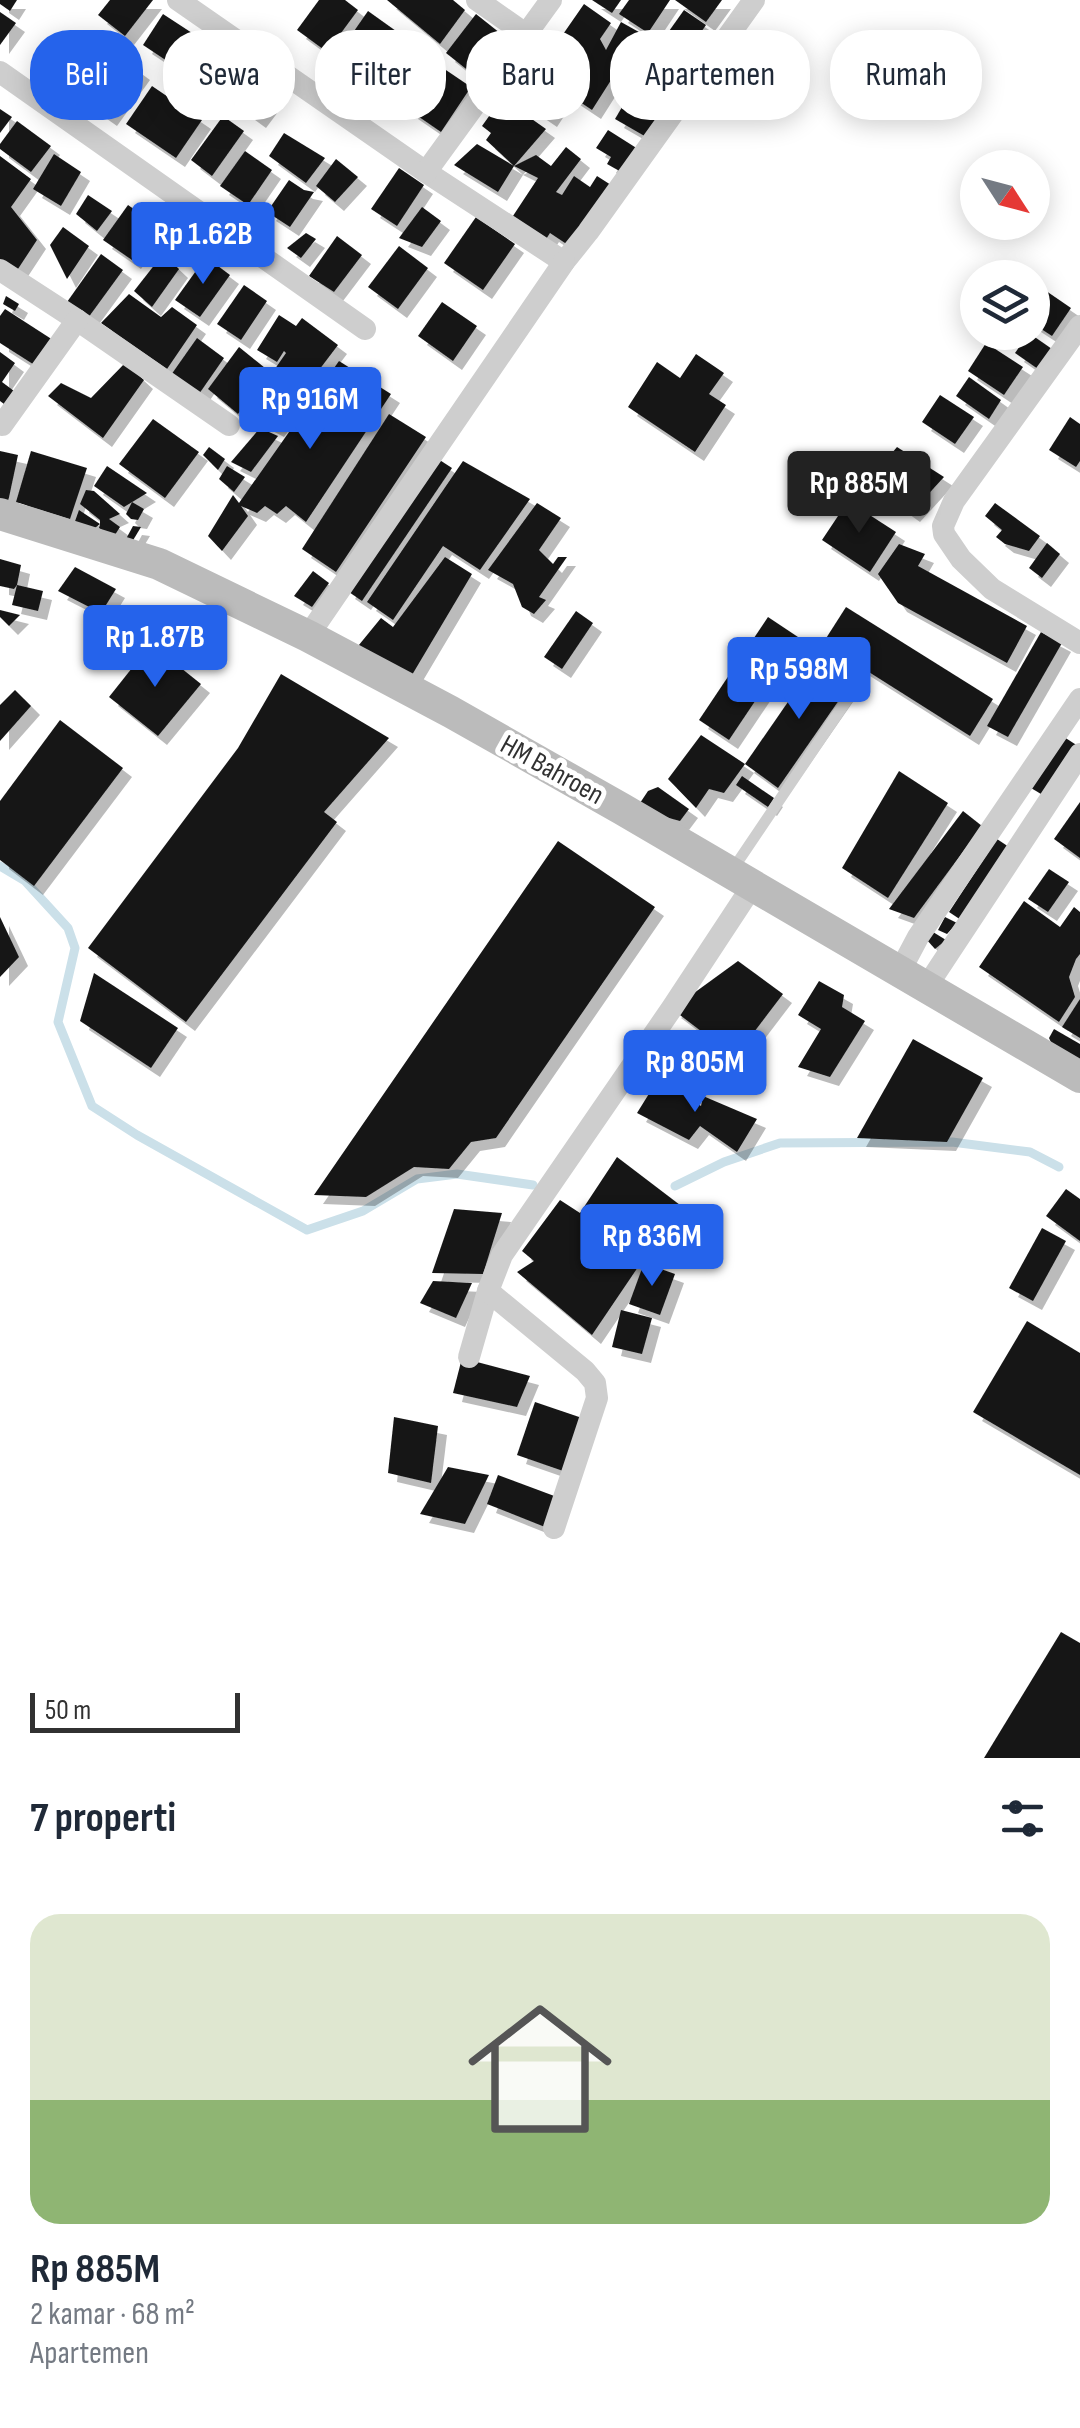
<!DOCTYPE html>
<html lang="id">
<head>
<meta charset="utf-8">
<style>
	body { margin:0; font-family:"Sofia Sans Condensed",sans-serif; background:#f6f6f7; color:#1f2937; height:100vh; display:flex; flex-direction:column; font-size:38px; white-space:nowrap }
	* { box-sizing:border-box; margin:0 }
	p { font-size:32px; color:#747a83 }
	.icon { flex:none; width:55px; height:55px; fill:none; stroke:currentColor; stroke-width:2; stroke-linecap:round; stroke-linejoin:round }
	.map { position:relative; height:1758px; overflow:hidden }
	.side { display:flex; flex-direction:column; background:#fff; flex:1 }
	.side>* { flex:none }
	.top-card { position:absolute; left:30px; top:30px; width:1020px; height:90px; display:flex; gap:20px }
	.needle { width:65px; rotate:126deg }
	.fabs { position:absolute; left:960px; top:150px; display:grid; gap:20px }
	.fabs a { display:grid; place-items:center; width:90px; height:90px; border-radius:50%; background:#fff; box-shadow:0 5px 25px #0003; font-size:50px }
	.scale { position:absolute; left:30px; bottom:25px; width:210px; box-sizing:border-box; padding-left:10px; border:5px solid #313131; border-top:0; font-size:28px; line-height:35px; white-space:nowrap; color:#313131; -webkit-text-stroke:8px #fff; paint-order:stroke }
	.price { position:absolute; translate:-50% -85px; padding:0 22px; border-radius:10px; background:#2563eb; color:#fff; font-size:32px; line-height:65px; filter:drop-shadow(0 2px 5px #0008) }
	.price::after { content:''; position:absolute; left:50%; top:60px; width:30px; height:22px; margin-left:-15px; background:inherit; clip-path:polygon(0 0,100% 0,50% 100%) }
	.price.active { background:#222; color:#fff }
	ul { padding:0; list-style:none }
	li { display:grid; align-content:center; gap:20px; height:530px; padding:0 30px }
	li+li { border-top:2px solid #e0e1e3 }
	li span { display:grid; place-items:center; height:310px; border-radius:30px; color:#555 }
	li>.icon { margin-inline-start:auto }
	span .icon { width:180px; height:180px; fill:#fffc; stroke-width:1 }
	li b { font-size:42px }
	h2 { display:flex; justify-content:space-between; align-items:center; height:120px; padding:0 30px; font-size:42px }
	.tag { padding:0 35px; border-radius:40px; background:#fff; box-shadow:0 5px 25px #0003; font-size:35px; line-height:90px }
	.tag.active { background:#2563eb; color:#fff }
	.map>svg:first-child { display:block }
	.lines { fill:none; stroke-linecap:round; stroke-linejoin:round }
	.stream { stroke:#cbe0e9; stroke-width:9 }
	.building { fill:#181818; filter:url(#shadow) }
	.lane { stroke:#cecece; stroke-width:11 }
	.street { stroke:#cecece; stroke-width:22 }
	.secondary { stroke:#bbb; stroke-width:32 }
	.labels { text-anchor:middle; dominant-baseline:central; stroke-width:10; stroke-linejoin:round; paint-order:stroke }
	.street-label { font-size:28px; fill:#313131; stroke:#fff }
</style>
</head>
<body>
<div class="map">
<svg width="1080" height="1758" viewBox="0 0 1080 1758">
	<defs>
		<filter id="shadow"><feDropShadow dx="9" dy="9" stdDeviation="0" flood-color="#0004"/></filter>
	</defs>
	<rect width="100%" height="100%" fill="#fff"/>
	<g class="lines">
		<!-- stream -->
		<g class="stream">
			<path d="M 0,866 L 25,881 L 68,928 L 75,948 L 58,1022 L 92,1106 L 137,1135 L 307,1230 L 363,1211 L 417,1179 L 457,1174 L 533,1185"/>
			<path d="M 675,1186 L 724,1162 L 780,1143 L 952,1142 L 1030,1152 L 1059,1167"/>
		</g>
	</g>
	<!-- building -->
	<g class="building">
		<path d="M 0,0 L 17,0 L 10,11 L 0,4 Z"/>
		<path d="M 110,0 L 153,0 L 125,36 L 98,15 Z"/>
		<path d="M 319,0 L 345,0 L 358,10 L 327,52 L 297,30 Z"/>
		<path d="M 387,0 L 453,0 L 465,10 L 440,44 Z"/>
		<path d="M 592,0 L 621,0 L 612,13 Z"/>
		<path d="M 629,0 L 670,0 L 648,33 L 619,14 Z"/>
		<path d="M 675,0 L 722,0 L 706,22 Z"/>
		<path d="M 584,4 L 611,23 L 600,39 L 606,50 L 621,22 L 655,41 L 649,52 L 680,78 L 669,91 L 658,81 L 647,95 L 613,77 L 592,110 L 565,92 L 548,118 L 510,92 L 527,67 L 555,86 L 565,71 L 535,50 L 548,32 L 559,40 Z"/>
		<path d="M 684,10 L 706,25 L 680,63 L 657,48 Z"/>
		<path d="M 368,11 L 396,31 L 364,78 L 336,57 Z"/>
		<path d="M 0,12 L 16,23 L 0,45 Z"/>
		<path d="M 163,14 L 238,63 L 218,95 L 143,45 Z"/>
		<path d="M 476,14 L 505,37 L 475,76 L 446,53 Z"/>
		<path d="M 408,37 L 435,57 L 402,101 L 375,82 Z"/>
		<path d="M 107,46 L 141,71 L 108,117 L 74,93 Z"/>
		<path d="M 253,65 L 281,87 L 257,119 L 228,98 Z"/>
		<path d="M 440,66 L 471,87 L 441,132 L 409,110 Z"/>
		<path d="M 152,86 L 202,120 L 176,158 L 126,124 Z"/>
		<path d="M 632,90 L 665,109 L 648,138 L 615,119 Z"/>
		<path d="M 502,98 L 546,129 L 514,166 L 498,192 L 454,165 L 477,144 L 514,166 L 486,140 L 491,133 L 482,126 Z"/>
		<path d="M 0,109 L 12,117 L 0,133 Z"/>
		<path d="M 223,116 L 244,131 L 212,176 L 191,160 Z"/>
		<path d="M 17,121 L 51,146 L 31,172 L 0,149 L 0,144 Z"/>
		<path d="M 608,130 L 638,149 L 623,173 L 607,164 L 611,157 L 596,148 Z"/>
		<path d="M 284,133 L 325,158 L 306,183 L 269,156 Z"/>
		<path d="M 566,147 L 581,159 L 556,192 L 562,195 L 574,176 L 590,187 L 597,176 L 611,185 L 571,247 L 550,233 L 541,247 L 507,225 L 538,178 L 514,166 L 536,155 L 551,166 Z"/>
		<path d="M 245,151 L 272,170 L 248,205 L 220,186 Z"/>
		<path d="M 54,154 L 81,172 L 61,206 L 33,189 Z"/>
		<path d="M 0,156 L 31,179 L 11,207 L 37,240 L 14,275 L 0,266 Z"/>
		<path d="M 336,159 L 358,177 L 335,202 L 316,186 Z"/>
		<path d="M 399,168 L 424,185 L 397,226 L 371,209 Z"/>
		<path d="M 289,180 L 304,190 L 314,192 L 290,227 L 267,212 Z"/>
		<path d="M 88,195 L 112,211 L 97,231 L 76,214 Z"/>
		<path d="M 128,205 L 157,225 L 132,260 L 103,240 Z"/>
		<path d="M 422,207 L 441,221 L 422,247 L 399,238 Z"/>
		<path d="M 476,217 L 515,244 L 483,290 L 444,263 Z"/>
		<path d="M 63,227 L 89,246 L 67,279 L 50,245 Z"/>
		<path d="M 306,233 L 316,239 L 301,258 L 287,248 Z"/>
		<path d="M 337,236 L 362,255 L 334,292 L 309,276 Z"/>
		<path d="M 399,246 L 428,268 L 398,309 L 368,287 Z"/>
		<path d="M 101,254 L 123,270 L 88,318 L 67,302 Z"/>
		<path d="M 163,254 L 179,269 L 152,307 L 134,291 Z"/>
		<path d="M 206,257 L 230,275 L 200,317 L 175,300 Z"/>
		<path d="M 1036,284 L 1071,308 L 1052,336 L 1032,323 L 1032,289 Z"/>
		<path d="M 244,285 L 267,301 L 241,340 L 217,324 Z"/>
		<path d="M 129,294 L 161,317 L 172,307 L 197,325 L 167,369 L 101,323 Z"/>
		<path d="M 6,296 L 19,304 L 15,311 L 3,304 Z"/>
		<path d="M 442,302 L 477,326 L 453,361 L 418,336 Z"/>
		<path d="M 5,309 L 53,340 L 36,366 L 0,343 L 0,316 Z"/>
		<path d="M 279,315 L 296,326 L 302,318 L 338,345 L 275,428 L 258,419 L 251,426 L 245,412 L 286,353 L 284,351 L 277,362 L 257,350 Z"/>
		<path d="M 1029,333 L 1052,349 L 1038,369 L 1015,353 Z"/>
		<path d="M 197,338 L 224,358 L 199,394 L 171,375 Z"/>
		<path d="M 986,343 L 1023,367 L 1004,395 L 968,371 Z"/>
		<path d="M 239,347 L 270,372 L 238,414 L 208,389 Z"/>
		<path d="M 0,352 L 15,363 L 2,382 L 18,394 L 4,404 L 0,401 Z"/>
		<path d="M 696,354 L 724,373 L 709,394 L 726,405 L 695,452 L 628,407 L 657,362 L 680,378 Z"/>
		<path d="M 339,361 L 391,394 L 306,522 L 286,506 L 277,514 L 265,506 L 257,513 L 241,506 L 248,516 L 222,551 L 208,536 L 233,495 L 239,503 Z"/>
		<path d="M 125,363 L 144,380 L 103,438 L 48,396 L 61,383 L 91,398 Z"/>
		<path d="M 969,377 L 1001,400 L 989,419 L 956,396 Z"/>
		<path d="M 940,395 L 974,417 L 955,444 L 922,422 Z"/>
		<path d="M 389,414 L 426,437 L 336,572 L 302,549 Z"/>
		<path d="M 1070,417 L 1080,424 L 1080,461 L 1076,467 L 1049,450 Z"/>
		<path d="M 153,419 L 199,452 L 165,498 L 119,464 Z"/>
		<path d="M 260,428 L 278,436 L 251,472 L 231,462 Z"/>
		<path d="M 209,447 L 225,459 L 218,470 L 203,455 Z"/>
		<path d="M 897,447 L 944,477 L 911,513 L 868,482 Z"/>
		<path d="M 0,451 L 18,455 L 8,502 L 0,501 Z"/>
		<path d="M 31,451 L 87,468 L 70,519 L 16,502 Z"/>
		<path d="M 435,457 L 452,468 L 362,601 L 346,590 Z"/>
		<path d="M 463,461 L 530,499 L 480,570 L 443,546 L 393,620 L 367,602 Z"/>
		<path d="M 107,466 L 147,493 L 124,507 L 94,486 Z"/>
		<path d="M 227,466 L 245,477 L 234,492 L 219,479 Z"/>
		<path d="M 86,490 L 94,491 L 120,514 L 109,519 L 120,527 L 113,538 L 99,528 L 100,524 L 86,535 L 74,524 L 79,510 L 100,524 L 100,520 L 80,504 Z"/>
		<path d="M 848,501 L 896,532 L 870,572 L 822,540 Z"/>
		<path d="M 132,502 L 144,509 L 138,520 L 131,519 L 126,514 Z"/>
		<path d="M 537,503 L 561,518 L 539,550 L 553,564 L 558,557 L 567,557 L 539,597 L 546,600 L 534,614 L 522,607 L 513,584 L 488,570 Z"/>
		<path d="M 995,503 L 1040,536 L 1029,551 L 1005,544 L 996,537 L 1002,530 L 985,516 Z"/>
		<path d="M 133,526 L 141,527 L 132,542 L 126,539 Z"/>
		<path d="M 1047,543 L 1060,554 L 1042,578 L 1029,568 Z"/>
		<path d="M 899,544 L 925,554 L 918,566 L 1027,626 L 1007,663 L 898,603 L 878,574 Z"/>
		<path d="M 445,557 L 472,574 L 409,680 L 354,651 L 381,618 L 393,627 Z"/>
		<path d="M 0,559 L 21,565 L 17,585 L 14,589 L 0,586 Z"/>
		<path d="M 75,567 L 116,589 L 101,613 L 58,591 Z"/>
		<path d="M 313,571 L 329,583 L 312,607 L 294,596 Z"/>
		<path d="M 17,585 L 43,591 L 38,611 L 12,605 Z"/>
		<path d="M 846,607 L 993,699 L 970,736 L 823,643 Z"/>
		<path d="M 0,610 L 20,615 L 9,626 L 0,617 Z"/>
		<path d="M 576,611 L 593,623 L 562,669 L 544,657 Z"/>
		<path d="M 768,617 L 798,637 L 729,740 L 699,720 Z"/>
		<path d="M 1041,632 L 1062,643 L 1008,737 L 987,726 Z"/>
		<path d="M 151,644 L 201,684 L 158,736 L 109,697 Z"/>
		<path d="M 819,657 L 853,680 L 778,788 L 745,764 Z"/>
		<path d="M 281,674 L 389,738 L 324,812 L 337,822 L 186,1022 L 88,948 L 238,748 Z"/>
		<path d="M 15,690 L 31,706 L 0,741 L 0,705 Z"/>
		<path d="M 60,720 L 123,768 L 34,886 L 0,860 L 0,801 Z"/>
		<path d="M 701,735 L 745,764 L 724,793 L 709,789 L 696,808 L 668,779 Z"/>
		<path d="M 1064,737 L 1078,746 L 1046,797 L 1031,788 Z"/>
		<path d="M 899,771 L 948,803 L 888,898 L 842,868 Z"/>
		<path d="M 742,776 L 774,798 L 768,807 L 736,785 Z"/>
		<path d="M 658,787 L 689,809 L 680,821 L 636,809 L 648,791 Z"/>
		<path d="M 1080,802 L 1080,858 L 1054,839 Z"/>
		<path d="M 963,811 L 982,826 L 914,918 L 889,909 Z"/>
		<path d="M 997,839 L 1009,847 L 961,920 L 949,912 Z"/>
		<path d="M 558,841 L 655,907 L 496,1138 L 471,1142 L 449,1169 L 414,1167 L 366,1197 L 314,1195 Z"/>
		<path d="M 1049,869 L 1069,882 L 1048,912 L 1028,899 Z"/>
		<path d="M 1024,901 L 1060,927 L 1074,907 L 1080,912 L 1080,954 L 1076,959 L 1069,977 L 1075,997 L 1059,1022 L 979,967 Z"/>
		<path d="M 0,917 L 19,957 L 0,977 Z"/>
		<path d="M 945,917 L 957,923 L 947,934 L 938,930 Z"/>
		<path d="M 933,932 L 946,940 L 935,949 L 926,939 Z"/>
		<path d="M 738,961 L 783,994 L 735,1057 L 672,1009 Z"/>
		<path d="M 94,973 L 178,1028 L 151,1068 L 80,1021 Z"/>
		<path d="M 819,981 L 844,995 L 842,1007 L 865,1021 L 830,1077 L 798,1067 L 821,1029 L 798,1015 Z"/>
		<path d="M 1080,999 L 1080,1038 L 1062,1027 Z"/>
		<path d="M 1054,1029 L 1080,1044 L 1080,1061 L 1054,1049 L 1049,1038 Z"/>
		<path d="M 913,1039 L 983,1078 L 947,1142 L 857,1138 Z"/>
		<path d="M 660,1076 L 701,1106 L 703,1096 L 757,1119 L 737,1152 L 700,1126 L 689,1140 L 637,1113 Z"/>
		<path d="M 617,1157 L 680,1205 L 592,1335 L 517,1272 L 534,1261 L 522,1251 L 560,1200 L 580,1213 Z"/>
		<path d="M 1066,1189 L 1080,1199 L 1080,1241 L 1046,1216 Z"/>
		<path d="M 454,1209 L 502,1213 L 483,1274 L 432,1273 Z"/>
		<path d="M 1042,1228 L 1066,1241 L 1033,1301 L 1009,1288 Z"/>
		<path d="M 644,1263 L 675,1274 L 660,1315 L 629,1304 Z"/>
		<path d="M 433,1281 L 472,1283 L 456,1318 L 420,1303 Z"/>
		<path d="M 621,1310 L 652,1318 L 642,1354 L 612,1347 Z"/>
		<path d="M 1027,1321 L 1080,1353 L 1080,1475 L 973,1412 Z"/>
		<path d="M 462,1358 L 530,1376 L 517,1407 L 453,1393 Z"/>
		<path d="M 535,1402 L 585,1419 L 566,1472 L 517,1455 Z"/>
		<path d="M 394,1417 L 438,1426 L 431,1483 L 388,1473 Z"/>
		<path d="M 448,1467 L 489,1475 L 465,1524 L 420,1514 Z"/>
		<path d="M 498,1475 L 557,1497 L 545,1527 L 487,1504 Z"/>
		<path d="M 1061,1632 L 1080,1643 L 1080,1758 L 984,1758 Z"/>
	</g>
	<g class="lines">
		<!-- lane -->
		<path class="lane" d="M 733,869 L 851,694"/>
		<!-- street -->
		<g class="street">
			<path d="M 178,0 L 426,172 L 564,262 L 588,232 L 754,0"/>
			<path d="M 477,0 L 527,35"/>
			<path d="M 0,72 L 365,329"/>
			<path d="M 426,172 L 551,0"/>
			<path d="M 0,270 L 77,320 L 229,425"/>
			<path d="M 1080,326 L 954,501 L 943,526 L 944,534 L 961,559 L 992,589 L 1080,643"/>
			<path d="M 2,425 L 77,320"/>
			<path d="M 308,636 L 564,262"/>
			<path d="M 900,971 L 918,937 L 1080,699"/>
			<path d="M 927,986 L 1080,754"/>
			<path d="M 469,1357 L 488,1291"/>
			<path d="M 554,1528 L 597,1398 L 595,1383 L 585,1371 L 488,1291 L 502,1255 L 672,1008 L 753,885"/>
		</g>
		<!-- secondary -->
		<path class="secondary" d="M 0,514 L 159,564 L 308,636 L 451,712 L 622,809 L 1080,1077"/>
	</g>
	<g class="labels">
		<!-- street labels -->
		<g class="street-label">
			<text transform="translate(552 770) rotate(29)">HM Bahroen</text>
		</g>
	</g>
</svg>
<div class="fabs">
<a><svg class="needle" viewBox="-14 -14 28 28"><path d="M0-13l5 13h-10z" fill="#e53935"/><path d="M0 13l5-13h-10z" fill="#747a83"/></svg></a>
<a><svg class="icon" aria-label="layers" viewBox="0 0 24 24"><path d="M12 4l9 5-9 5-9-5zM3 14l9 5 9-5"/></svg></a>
</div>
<div class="scale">50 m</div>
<b class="price" style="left:203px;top:287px">Rp 1.62B</b>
<b class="price" style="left:310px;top:452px">Rp 916M</b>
<b class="price active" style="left:859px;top:536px">Rp 885M</b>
<b class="price" style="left:155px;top:690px">Rp 1.87B</b>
<b class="price" style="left:799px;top:722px">Rp 598M</b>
<b class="price" style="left:695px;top:1115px">Rp 805M</b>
<b class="price" style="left:652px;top:1289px">Rp 836M</b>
<div class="top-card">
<a class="tag active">Beli</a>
<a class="tag">Sewa</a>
<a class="tag">Filter</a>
<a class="tag">Baru</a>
<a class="tag">Apartemen</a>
<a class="tag">Rumah</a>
</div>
</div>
<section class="side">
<h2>7 properti<svg class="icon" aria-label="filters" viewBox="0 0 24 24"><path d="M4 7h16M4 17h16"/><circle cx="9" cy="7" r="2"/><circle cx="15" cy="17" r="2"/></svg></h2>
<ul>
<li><span style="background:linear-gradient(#dfe7d0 60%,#8fb573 0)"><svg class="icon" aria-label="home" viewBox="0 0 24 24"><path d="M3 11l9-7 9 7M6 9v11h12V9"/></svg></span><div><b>Rp 885M</b><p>2 kamar · 68 m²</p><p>Apartemen</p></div></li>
</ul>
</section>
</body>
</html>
